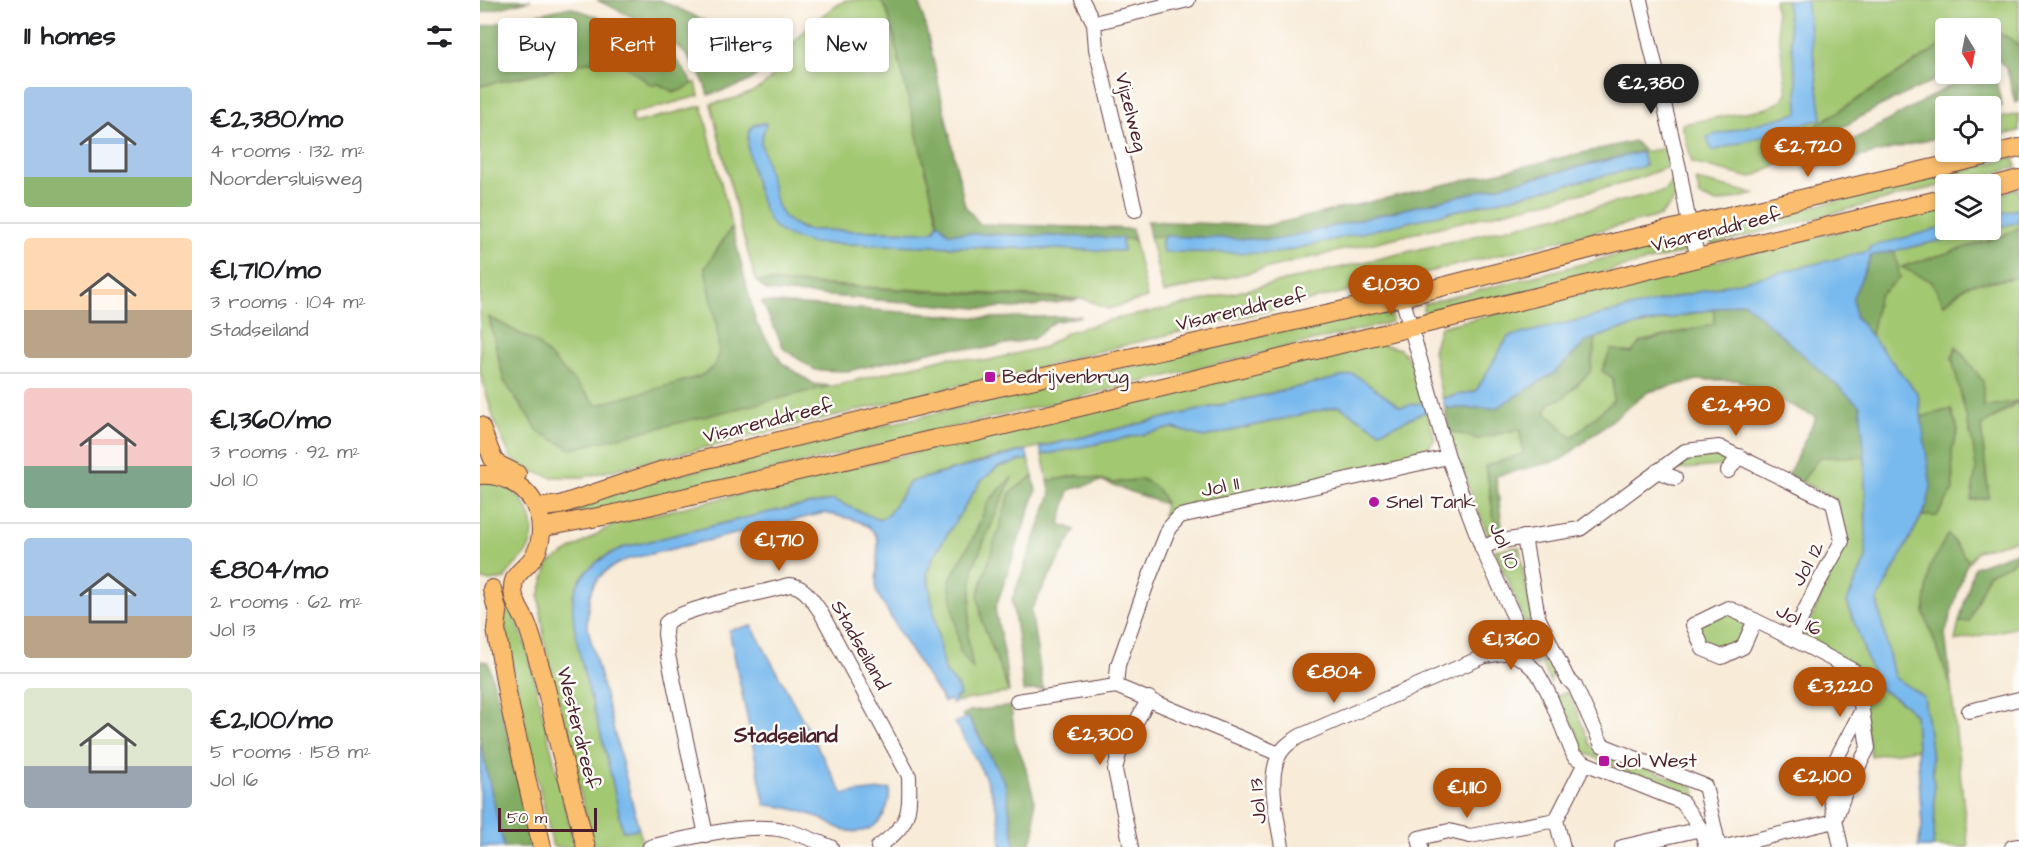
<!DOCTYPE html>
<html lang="en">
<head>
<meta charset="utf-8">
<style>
	body { margin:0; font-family:"Architects Daughter",sans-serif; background:#f6f6f6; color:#202124; height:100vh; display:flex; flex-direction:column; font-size:22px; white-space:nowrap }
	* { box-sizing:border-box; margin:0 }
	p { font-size:20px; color:#757577 }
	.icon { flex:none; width:33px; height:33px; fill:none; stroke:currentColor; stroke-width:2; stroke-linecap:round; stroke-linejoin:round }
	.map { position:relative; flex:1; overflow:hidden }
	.details { display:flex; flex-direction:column; background:#fff; width:480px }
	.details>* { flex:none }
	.hud { position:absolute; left:18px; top:18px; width:570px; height:54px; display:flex; gap:12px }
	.needle { width:39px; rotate:170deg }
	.tools { position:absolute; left:1455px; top:18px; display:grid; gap:12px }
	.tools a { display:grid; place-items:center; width:66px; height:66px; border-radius:6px; background:#fff; box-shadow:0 3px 9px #0003; font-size:30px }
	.scale { position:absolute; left:18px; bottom:15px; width:99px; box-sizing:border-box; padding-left:6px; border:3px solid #4a1f2b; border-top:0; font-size:16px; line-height:21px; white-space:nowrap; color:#4a1f2b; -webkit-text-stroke:4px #fdfcf7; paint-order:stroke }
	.price { position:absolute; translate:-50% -51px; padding:0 14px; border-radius:21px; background:#b45309; color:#fff; font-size:20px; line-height:39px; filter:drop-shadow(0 2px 3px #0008) }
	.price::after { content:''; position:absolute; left:50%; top:36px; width:18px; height:14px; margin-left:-9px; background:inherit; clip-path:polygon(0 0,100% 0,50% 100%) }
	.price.selected { background:#222; color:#fff }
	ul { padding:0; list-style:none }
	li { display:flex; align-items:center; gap:18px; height:150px; padding:0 24px }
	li+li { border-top:2px solid #e0e0e0 }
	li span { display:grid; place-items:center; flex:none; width:168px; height:120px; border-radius:6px; color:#555 }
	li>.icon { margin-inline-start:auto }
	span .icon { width:72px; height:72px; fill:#fffc; stroke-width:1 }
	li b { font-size:26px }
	h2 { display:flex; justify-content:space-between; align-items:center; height:72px; padding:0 24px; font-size:26px }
	.tag { padding:0 21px; border-radius:6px; background:#fff; box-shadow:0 3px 9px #0003; font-size:21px; line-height:54px }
	.tag.selected { background:#b45309; color:#fff }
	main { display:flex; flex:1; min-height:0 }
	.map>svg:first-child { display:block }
	.green { fill:#a3c872; stroke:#76744e; stroke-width:1.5; fill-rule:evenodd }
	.forest { fill:#82ac64; stroke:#666648; stroke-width:1.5 }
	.water { fill:#79baee; stroke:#626c8c; stroke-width:1.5 }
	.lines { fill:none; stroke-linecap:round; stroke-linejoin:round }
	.minor-casing { stroke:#643e45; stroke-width:16 }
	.major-casing { stroke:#643e45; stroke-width:20 }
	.minor { stroke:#fff; stroke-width:14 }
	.major { stroke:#fabe6e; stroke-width:18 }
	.poi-dot { fill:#b5179e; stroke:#fdfcf7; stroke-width:2 }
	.labels { text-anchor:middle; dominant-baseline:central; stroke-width:5; stroke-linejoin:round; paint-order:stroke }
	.street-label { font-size:20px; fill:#4a1f2b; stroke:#fdfcf7 }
	.poi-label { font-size:20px; fill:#4a1f2b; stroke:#fdfcf7; text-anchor:start }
	.neighbourhood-label { font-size:21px; font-weight:bold; fill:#4a1f2b; stroke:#fdfcf7 }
</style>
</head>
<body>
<main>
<section class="details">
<h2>11 homes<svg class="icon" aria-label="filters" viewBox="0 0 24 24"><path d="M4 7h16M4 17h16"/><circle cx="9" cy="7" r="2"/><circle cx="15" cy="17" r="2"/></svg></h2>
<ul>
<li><span style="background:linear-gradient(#a9c7e8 75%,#8fb573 0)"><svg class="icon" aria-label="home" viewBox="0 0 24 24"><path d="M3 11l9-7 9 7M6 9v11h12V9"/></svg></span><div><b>€2,380/mo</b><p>4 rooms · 132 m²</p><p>Noordersluisweg</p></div></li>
<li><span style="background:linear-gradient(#ffd9b3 60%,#b9a48a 0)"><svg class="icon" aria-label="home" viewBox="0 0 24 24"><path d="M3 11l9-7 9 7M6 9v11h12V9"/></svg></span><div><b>€1,710/mo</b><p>3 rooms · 104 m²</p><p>Stadseiland</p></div></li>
<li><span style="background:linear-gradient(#f6c9c9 65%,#7fa58c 0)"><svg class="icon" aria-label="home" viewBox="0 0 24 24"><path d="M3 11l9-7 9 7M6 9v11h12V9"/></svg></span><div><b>€1,360/mo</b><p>3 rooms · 92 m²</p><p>Jol 10</p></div></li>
<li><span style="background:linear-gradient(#a9c7e8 65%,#b9a48a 0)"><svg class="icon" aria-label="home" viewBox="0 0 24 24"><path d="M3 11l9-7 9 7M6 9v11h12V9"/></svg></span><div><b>€804/mo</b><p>2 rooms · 62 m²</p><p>Jol 13</p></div></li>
<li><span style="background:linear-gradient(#dfe7d0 65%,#9aa5b1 0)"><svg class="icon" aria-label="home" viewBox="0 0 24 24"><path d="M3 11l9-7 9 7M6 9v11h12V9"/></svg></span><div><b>€2,100/mo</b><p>5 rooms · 158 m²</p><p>Jol 16</p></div></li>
</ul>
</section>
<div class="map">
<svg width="1539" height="847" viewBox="0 0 1539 847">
	<rect width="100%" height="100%" fill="#fdfcf7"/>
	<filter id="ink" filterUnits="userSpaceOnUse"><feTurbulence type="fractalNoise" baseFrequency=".0167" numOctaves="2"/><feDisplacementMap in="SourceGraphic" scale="12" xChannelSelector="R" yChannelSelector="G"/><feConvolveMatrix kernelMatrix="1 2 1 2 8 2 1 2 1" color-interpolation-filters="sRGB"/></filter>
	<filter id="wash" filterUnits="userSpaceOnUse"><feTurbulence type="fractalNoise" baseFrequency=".008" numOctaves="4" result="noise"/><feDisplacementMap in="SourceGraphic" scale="24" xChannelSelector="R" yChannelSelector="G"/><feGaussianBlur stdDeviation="1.35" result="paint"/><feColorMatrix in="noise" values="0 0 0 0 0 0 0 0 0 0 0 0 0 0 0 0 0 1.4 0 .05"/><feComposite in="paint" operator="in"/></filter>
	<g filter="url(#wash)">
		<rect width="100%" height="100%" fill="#f8ebd8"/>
		<!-- green -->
		<g class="green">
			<path d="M 366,0 L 400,0 L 407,10 L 458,222 L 454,230 L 449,232 L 331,230 C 320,228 309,224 302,215 C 295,205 281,155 281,142 C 280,135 283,129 286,123 L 276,124 L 284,208 L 331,243 L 642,251 L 642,238 L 654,239 L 667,298 L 628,309 L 605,299 L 276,281 L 261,228 L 231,104 C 250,100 270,96 286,83 C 298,73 301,60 310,48 C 324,29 345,12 366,0 Z"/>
			<path d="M 1294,0 L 1306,0 L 1317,84 L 1319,113 L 1228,137 L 1342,119 L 1326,0 L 1539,0 L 1539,47 L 1530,38 L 1511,32 L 1510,28 L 1466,28 L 1465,43 L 1328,131 L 1333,144 L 1292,168 L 1270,178 L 1212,163 L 1202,124 L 1287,108 L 1300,102 L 1307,93 Z"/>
			<path d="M 106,62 L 142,63 L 171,85 L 179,84 L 195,93 L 216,82 L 219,96 L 151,114 L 154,123 L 222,106 L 252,227 L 225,268 C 228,286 245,348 236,362 C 232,370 225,373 218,377 L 117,406 L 56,342 L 9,318 L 24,381 L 59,432 L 353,386 L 469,357 L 505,361 L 564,347 L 588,332 L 630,320 L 686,309 L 1184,191 L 1193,180 L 1196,198 L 1180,216 L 592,358 L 544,374 L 485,384 L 104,477 L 72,477 L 45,469 L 31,458 L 15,423 L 0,372 L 0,86 Z"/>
			<path d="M 1539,114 L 1539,131 L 1511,138 L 1511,120 Z"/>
			<path d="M 1186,148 L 1190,166 L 1149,182 L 683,293 L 670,236 L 685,236 L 682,240 L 682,245 L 1165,165 L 1162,152 Z"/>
			<path d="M 1534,157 L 1536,168 L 1466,184 L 1232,245 L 1229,232 Z"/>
			<path d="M 1216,180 L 1276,194 L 1236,203 L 1220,196 Z"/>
			<path d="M 1539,189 L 1539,228 L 1517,238 L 1422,267 L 1451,281 L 1465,304 L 1487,285 L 1539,277 L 1539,401 L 1503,408 L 1476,347 L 1472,358 L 1493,444 L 1496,469 L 1492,500 L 1509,498 L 1501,426 L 1539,402 L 1539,539 L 1497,551 L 1489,562 L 1468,534 L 1450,567 L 1444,613 L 1471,686 L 1488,847 L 1453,847 C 1458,797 1451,746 1444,697 L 1414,677 L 1397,601 L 1442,516 L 1457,515 L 1473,490 L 1472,449 L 1478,431 L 1471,410 L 1441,417 L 1438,394 L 1391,336 L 1398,297 L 1420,277 L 1029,337 L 996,391 L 962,398 L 953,350 L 960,327 L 1465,206 L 1466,230 L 1510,230 L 1511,196 Z"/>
			<path d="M 1205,238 L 1209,251 L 945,316 L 943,309 L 944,304 Z"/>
			<path d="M 903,306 L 910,310 L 912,322 L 140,507 L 75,517 L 75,511 L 114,495 Z"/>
			<path d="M 1234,309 L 1234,324 L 1161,342 L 1133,378 L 1133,401 L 1092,438 L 1065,413 L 1070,403 L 1083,398 L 1110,372 L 1116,338 L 1138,330 Z"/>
			<path d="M 894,343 L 920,349 L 936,368 L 945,402 L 921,408 L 874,374 L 524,455 L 430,482 L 408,515 L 399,520 L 354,500 L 294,511 L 142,548 L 121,558 L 93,595 L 143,831 L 159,829 L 163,845 C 149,847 127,847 113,845 L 65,645 L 59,596 L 69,563 L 134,524 Z"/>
			<path d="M 860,406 L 899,431 C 917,425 930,418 947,411 L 955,439 L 946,451 L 878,469 L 691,512 L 688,518 L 683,516 L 685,501 L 662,479 L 634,483 L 599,475 L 568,481 L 562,455 L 693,428 L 724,437 Z"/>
			<path d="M 1040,429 L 1044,454 L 1006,466 L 1016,534 L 1008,535 L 973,448 L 969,431 L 998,439 Z"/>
			<path d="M 1234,456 L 1249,463 L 1239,466 L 1185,471 L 1211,458 Z"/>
			<path d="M 1339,456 L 1385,457 L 1386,558 L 1367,602 L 1404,692 L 1425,704 L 1435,715 L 1437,749 L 1391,756 L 1375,665 L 1323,638 L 1365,542 L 1357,500 L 1322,482 Z"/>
			<path d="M 548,459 L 553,476 L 530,493 L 502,621 L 529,692 L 476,702 L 475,699 L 480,696 L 477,685 L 464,670 L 447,573 L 453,557 L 500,482 L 518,467 ZM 531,479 L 493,567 L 488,638 L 492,667 L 469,581 L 494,536 L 508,502 Z"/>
			<path d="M 5,482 C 11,484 18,484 24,486 C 47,496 60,527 48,550 C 42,561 29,567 25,579 L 11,581 L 0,579 L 0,483 Z"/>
			<path d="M 1039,547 L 1055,633 L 1073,672 L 1070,683 L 1015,550 Z"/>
			<path d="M 1539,552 L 1539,627 L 1475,641 L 1479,622 L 1489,621 L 1508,574 L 1531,564 Z"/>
			<path d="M 27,593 L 47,649 L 95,847 L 73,847 L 39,697 L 18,595 Z"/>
			<path d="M 1245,612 L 1267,623 L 1258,645 L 1245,650 L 1223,641 L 1218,623 Z"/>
			<path d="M 1086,692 L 1090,695 L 1111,746 L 1214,787 L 1221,814 L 1205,798 L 1101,751 L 1076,697 Z"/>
		</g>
		<!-- forest -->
		<g class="forest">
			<path d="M 0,0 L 51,0 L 0,13 Z"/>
			<path d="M 117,0 L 180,0 L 293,52 C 276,85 262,85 228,95 C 215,42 162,22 117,0 Z"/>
			<path d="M 400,0 L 439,0 L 450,45 L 485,206 L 500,224 L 652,229 L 654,239 L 468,233 L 458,222 L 407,10 Z"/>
			<path d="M 90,7 C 120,18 157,30 184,48 C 196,57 205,71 213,84 C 197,93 196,95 179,84 L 171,85 L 142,63 L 106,62 L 0,86 L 0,27 Z"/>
			<path d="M 1511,32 L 1530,38 L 1539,47 L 1539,102 L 1535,103 L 1527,69 L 1516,58 L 1511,58 Z"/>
			<path d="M 1465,43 L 1466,74 L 1468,74 L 1400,106 L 1333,144 L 1328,131 Z"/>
			<path d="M 1503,74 L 1516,81 L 1522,106 L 1511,110 L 1510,106 L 1466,106 L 1465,136 L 1367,160 L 1323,168 L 1486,77 Z"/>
			<path d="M 1154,141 L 1164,151 L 796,240 L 670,236 L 667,221 L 785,226 Z"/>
			<path d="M 252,227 L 276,323 L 302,363 L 334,384 L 350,386 L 91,449 L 59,432 L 24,381 L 9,317 L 56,342 L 117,405 L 218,377 C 225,373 232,370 236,362 C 245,348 228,286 225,268 Z"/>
			<path d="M 1539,228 L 1539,277 L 1487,285 L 1464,304 L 1451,281 L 1421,267 L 1517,238 Z"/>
			<path d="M 1413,245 L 1420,277 L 1398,297 L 1391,336 L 1375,316 L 1373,297 L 1394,250 Z"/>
			<path d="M 276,281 L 598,300 L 535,308 L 519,307 L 510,309 L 287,291 Z"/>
			<path d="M 282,302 L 504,318 L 602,316 L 574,322 L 553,339 L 521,345 L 502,349 L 467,348 L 368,371 L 335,370 L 304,349 Z"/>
			<path d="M 1265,302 L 1380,406 L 1385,457 L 1339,457 L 1322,482 L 1308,475 L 1336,417 L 1257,380 L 1217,380 L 1168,392 L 1081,460 L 1016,476 L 1023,534 L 1016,534 L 1006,466 L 1043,454 L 1040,429 L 998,439 L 969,431 L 965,408 L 1016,408 L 1074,373 L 1107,341 L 1116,338 L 1110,372 L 1083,398 L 1070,403 L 1065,412 L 1092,438 L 1133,401 L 1133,378 L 1122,371 L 1131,349 L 1151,353 L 1161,342 L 1234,324 L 1234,309 Z"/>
			<path d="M 1476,346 L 1503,381 L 1503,407 L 1539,401 L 1501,426 L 1509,498 L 1491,500 L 1496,469 L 1493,444 L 1472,358 Z"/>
			<path d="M 1471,409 L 1478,431 L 1472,449 L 1473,490 L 1457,516 L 1442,516 L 1447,505 L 1441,417 Z"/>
			<path d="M 599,475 L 634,483 L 662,479 C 673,486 684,491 684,504 L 622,481 L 589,490 L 580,524 L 595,530 L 551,610 L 563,689 L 543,691 L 539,647 L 532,600 L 571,494 L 568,481 Z"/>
			<path d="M 553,476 L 556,491 L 515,609 L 523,647 L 529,692 L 502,621 L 498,595 L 530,493 Z"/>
			<path d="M 532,477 L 493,567 L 488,638 L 493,669 L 480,652 L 469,581 L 494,536 L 508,502 Z"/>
			<path d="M 1468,534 L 1489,562 L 1485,568 L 1465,634 L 1471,686 L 1444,613 L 1450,567 Z"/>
			<path d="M 1539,551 L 1531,564 L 1508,574 L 1489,622 L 1479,622 L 1494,567 Z"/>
			<path d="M 0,661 L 8,662 L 42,786 L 55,847 L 24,847 L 0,742 Z"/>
			<path d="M 531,706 L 535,740 L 544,762 L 554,798 L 555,832 L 548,847 L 535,847 L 525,783 L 489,717 L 484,718 L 482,715 L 490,711 Z"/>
		</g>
		<!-- water -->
		<g class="water">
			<path d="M 1306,0 L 1326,0 L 1342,119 L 1232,151 L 1227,137 L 1318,113 L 1317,84 Z"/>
			<path d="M 286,123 L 281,142 L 297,205 L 303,216 L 310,222 L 322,229 L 331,230 L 449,232 L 455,230 L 458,222 L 468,233 L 642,238 L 643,251 L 331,243 C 316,239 299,235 290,221 C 281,207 262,145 270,130 C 273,123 279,124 286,123 Z"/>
			<path d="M 1162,152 L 1165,166 L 797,253 L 683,252 C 682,246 680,241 685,236 L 796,240 Z"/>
			<path d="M 1539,209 L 1539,222 L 1511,229 L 1511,215 Z"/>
			<path d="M 1465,227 L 1466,230 L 1508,230 L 1391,256 L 1373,297 L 1375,316 L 1438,394 L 1451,487 L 1447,505 L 1397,601 L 1414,677 L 1444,697 C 1451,746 1458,797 1453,847 L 1438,847 L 1442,826 L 1435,715 L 1425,704 L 1397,687 L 1367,602 L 1386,558 L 1385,457 L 1380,406 L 1264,302 L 1138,330 L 1107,341 L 1074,373 L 1016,408 L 965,408 L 963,398 L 996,391 L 1028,337 L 1389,251 L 1389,247 Z"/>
			<path d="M 874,374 L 921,407 L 945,402 L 947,411 C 930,418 917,426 899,431 L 859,406 L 724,437 L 693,428 L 562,455 L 560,447 Z"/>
			<path d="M 546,450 L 548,459 L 518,467 L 500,482 L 453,557 L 447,573 L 464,670 L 477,686 L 480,695 L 475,698 L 476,702 L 473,704 L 470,700 L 464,702 L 427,645 L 396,591 L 398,541 C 394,520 361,517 344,513 L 145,560 C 110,577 109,588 107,625 L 159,829 L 143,831 C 137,803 131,774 124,746 C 116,715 86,621 94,594 C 101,569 121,558 142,548 L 294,511 L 354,500 L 399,520 L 408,515 L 430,482 Z"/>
			<path d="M 272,626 L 363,794 L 410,789 C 409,813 397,836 368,831 C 356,829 346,820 335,816 C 319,810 301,805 285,805 L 249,630 Z"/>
			<path d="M 488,717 L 525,783 L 535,847 L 521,847 C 523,800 498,763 475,723 Z"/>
			<path d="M 0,742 L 24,847 L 0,847 Z"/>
		</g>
	</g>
	<g filter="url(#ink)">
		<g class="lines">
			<defs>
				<g id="minor">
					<path d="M 602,0 L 614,23 L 616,49 L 655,210"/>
					<path d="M 1160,0 L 1199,168 L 1209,224 L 1218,257"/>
					<path d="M 614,23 L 708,0"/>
					<path d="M 922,297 L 968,457 L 1002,548 L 1034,617 L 1035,636 L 1029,652 L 1044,660 L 1057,672 L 1068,692 L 1094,756 L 1105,763 L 1202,802 L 1221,829 L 1226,847"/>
					<path d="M 1177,471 L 1195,478"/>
					<path d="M 1248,471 L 1259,456"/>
					<path d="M 1044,537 L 1058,617 L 1087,678 L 1095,686 L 1122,745 L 1225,786 L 1239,847"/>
					<path d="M 1002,548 L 1015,542 L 1100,529 L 1205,451 L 1239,447 L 1353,503 L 1362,541 L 1336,587 L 1312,638"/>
					<path d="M 1275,620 L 1263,647 L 1242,657 L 1223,649 L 1213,625 L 1248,608 C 1291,627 1333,649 1374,671 L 1382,710 L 1346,778 L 1361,847"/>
					<path d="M 636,686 L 638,665 L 669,578 L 689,528 L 700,516 L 968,457"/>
					<path d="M 537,701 L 636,686 L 799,754"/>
					<path d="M 1489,711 L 1539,699"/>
					<path d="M 226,835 L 188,655 L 185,634 L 186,623 C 202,608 283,593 309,585 C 324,585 332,600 340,611 L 429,776 C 430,814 430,824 398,847"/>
					<path d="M 170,847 C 208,838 265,822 303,830 C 319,833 335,841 351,847"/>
					<path d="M 651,847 L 635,770 L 639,754 L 669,698"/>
					<path d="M 802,847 C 798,819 783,769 805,747 C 809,743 815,739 820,736 L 1005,656 L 1029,652"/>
					<path d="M 941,847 L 939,838 L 969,831 L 990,836 L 1076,820"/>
					<path d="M 1083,847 L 1076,820 L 1105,763"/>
					<path d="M 1142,847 L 1221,829"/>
					<path d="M 1245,847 L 1355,821 L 1365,792 L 1388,748 L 1382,710"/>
					<path d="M 1532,847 L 1539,846"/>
				</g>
				<g id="major">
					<path d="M 1510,187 L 1539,179"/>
					<path d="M 0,426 L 13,459 L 17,464 L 37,474"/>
					<path d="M 0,475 C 26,473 52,490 59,515 C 63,529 61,548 52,559 C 45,569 32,574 33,589 C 33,602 41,611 46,622 C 52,637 56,654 61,670 C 68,693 73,717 78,741 C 87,776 97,812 106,847"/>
					<path d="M 56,508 L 80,505 L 183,470 L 483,395 L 922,297 L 1133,243 L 1539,148"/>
					<path d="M 70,526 L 134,514 L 455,439 L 492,433 L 1466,198"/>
					<path d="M 12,589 L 18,613 L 16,629 L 28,698 L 62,847"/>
				</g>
			</defs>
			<!-- minor casing -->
			<use href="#minor" class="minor-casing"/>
			<!-- major casing -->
			<use href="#major" class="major-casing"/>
			<!-- minor -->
			<use href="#minor" class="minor"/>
			<!-- major -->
			<use href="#major" class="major"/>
		</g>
	</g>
	<!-- markers -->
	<g class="poi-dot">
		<rect x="504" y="371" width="12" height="12" rx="3"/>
		<circle cx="894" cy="502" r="6"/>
		<rect x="1118" y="755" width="12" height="12" rx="3"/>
	</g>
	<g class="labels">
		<!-- street labels -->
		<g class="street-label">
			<text transform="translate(651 112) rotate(76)">Vijzelweg</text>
			<text transform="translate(1236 230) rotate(-14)">Visarenddreef</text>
			<text transform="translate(761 310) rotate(-13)">Visarenddreef</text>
			<text transform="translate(288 421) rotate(-14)">Visarenddreef</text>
			<text transform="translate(740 487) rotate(-12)">Jol 11</text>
			<text transform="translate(1024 546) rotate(67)">Jol 10</text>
			<text transform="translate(1328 564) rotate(-61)">Jol 12</text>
			<text transform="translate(1319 620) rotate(27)">Jol 16</text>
			<text transform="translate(380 645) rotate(61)">Stadseiland</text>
			<text transform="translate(98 728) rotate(76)">Westerdreef</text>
			<text transform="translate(778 801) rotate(-95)">Jol 13</text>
		</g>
		<!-- poi labels -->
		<g class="poi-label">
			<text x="522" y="377">Bedrijvenbrug</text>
			<text x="906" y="502">Snel Tank</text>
			<text x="1136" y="761">Jol West</text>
		</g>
		<!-- neighbourhood labels -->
		<g class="neighbourhood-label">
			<text x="306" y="735">Stadseiland</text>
		</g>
	</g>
</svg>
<div class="tools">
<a><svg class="needle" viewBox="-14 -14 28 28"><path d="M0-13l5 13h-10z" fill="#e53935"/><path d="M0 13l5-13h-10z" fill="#757577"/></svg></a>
<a><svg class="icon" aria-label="locate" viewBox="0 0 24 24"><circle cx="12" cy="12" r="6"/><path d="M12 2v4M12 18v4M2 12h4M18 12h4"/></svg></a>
<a><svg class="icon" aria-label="layers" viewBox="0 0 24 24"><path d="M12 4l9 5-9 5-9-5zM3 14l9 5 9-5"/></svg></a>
</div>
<div class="scale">50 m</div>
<b class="price selected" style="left:1171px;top:115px">€2,380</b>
<b class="price" style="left:1328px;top:178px">€2,720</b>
<b class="price" style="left:911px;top:316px">€1,030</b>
<b class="price" style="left:1256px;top:437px">€2,490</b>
<b class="price" style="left:299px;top:572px">€1,710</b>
<b class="price" style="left:1031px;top:671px">€1,360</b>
<b class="price" style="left:854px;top:704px">€804</b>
<b class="price" style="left:1360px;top:718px">€3,220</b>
<b class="price" style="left:620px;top:766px">€2,300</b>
<b class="price" style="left:1342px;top:808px">€2,100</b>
<b class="price" style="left:987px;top:819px">€1,110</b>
<div class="hud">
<a class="tag">Buy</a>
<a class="tag selected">Rent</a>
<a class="tag">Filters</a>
<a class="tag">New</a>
</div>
</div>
</main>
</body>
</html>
